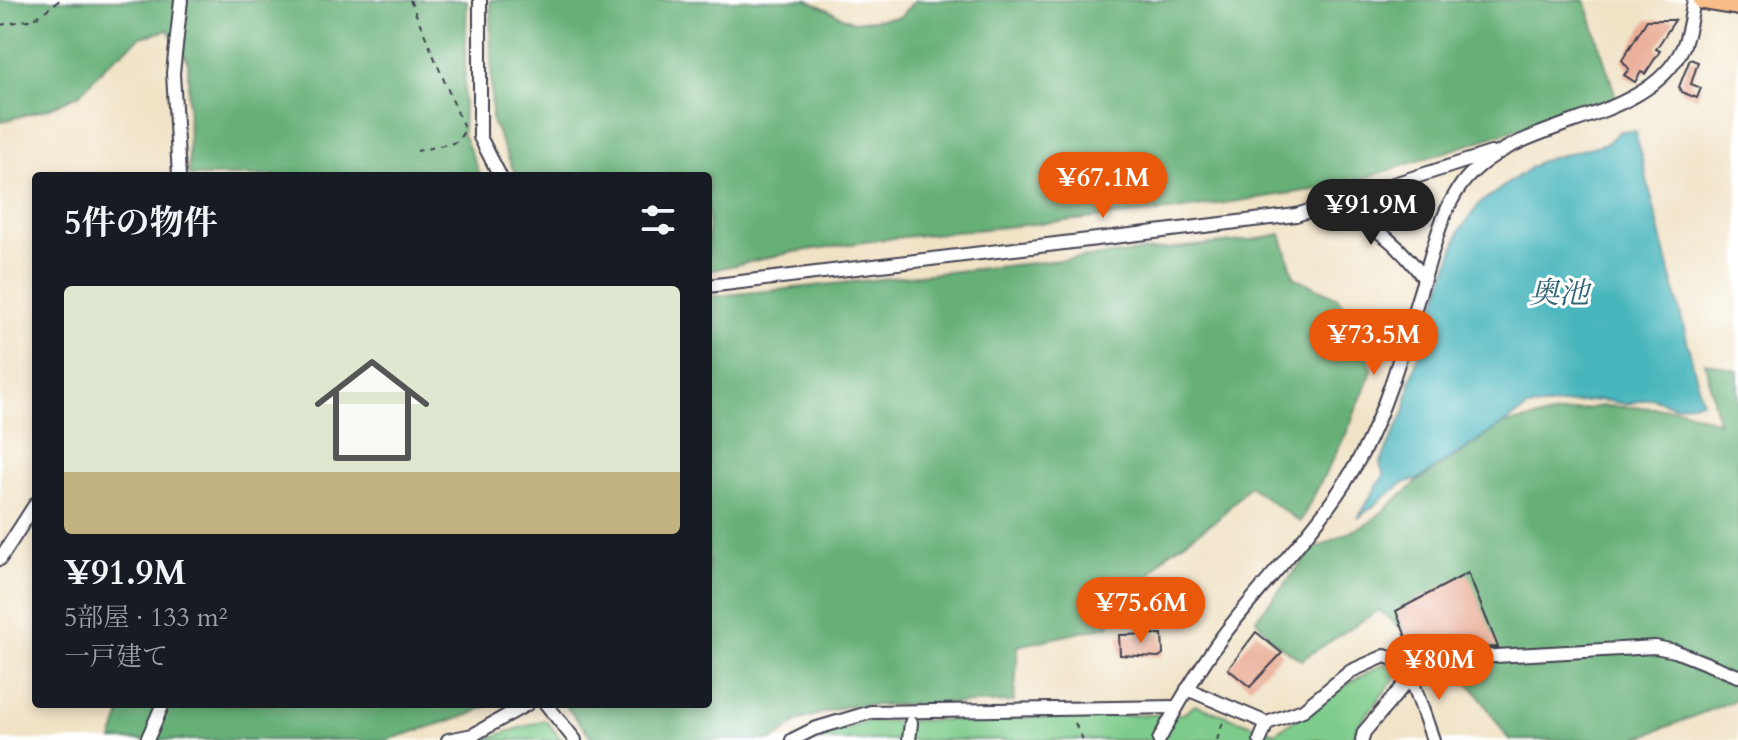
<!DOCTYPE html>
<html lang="ja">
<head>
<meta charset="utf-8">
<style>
	body { margin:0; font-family:Cardo,"Noto Serif JP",serif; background:#20242c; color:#f1f3f6; height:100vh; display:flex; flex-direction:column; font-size:30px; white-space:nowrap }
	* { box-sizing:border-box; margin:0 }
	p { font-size:26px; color:#9ea1a6 }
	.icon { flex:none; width:44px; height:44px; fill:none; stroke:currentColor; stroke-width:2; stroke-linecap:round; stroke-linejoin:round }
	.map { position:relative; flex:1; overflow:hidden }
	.sheet { position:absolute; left:32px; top:172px; width:680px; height:536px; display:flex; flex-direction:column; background:#171b24; border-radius:8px; box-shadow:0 4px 12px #0003 }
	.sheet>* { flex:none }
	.price { position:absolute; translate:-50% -68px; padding:0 18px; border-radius:28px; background:#ea580c; color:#fff; font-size:26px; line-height:52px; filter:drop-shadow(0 2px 4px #0008) }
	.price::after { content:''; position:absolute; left:50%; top:48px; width:24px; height:18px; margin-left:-12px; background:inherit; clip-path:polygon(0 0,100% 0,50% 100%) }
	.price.active { background:#222; color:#fff }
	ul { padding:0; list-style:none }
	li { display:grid; align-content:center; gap:16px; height:424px; padding:0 32px }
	li span { display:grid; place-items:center; height:248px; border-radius:8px; color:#555 }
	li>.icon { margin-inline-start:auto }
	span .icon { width:144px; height:144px; fill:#fffc; stroke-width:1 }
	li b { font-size:34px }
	h2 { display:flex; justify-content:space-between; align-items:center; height:96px; padding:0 32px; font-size:34px }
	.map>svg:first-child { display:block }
	.green { fill:#7ecc8b; stroke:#507763; stroke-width:2 }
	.forest { fill:#66b077; stroke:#446959; stroke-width:2 }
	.water { fill:#46b5bc; stroke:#346c7c; stroke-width:2 }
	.building { fill:#e7a58c }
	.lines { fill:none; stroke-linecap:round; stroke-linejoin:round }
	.minor-casing { stroke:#413f50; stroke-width:16 }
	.highway-casing { stroke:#413f50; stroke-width:22 }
	.path { stroke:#413f50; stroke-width:2; stroke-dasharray:6 6; stroke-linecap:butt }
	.minor { stroke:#fff; stroke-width:12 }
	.highway { stroke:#f8bd89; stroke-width:18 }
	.labels { text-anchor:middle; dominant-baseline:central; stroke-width:6; stroke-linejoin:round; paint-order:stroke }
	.water-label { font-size:30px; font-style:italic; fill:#326475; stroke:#fff }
</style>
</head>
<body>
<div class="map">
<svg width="1738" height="740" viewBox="0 0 1738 740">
	<rect width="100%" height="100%" fill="#fff"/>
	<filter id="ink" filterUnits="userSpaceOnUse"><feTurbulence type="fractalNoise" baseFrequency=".0125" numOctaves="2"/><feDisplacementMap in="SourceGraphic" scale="16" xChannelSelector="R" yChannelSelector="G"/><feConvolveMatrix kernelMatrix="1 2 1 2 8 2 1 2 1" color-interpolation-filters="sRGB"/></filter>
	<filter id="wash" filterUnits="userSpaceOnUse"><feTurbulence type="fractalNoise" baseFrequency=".006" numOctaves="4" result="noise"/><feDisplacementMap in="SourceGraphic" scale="32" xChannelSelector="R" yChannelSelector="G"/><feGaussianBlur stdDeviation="1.8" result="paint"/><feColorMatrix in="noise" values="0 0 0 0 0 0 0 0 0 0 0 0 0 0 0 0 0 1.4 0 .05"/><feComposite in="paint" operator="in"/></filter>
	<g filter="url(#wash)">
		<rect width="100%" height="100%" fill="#f0e2c5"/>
		<!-- green -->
		<g class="green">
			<path d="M 1386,663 L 1399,673 L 1358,725 L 1353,740 L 808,740 L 865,722 L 1183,714 L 1195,705 L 1275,733 L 1354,680 Z"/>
			<path d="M 545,720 L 562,740 L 482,740 Z"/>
		</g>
		<!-- forest -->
		<g class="forest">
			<path d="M 0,0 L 467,0 L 463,134 L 481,176 L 189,176 L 188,62 L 168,30 L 141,37 L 107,64 L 80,94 L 50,108 L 0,122 Z"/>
			<path d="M 490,0 L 808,0 L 853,22 L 900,17 L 915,0 L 1585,0 L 1616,97 L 1340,186 L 1177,210 L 893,238 L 794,252 L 708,271 L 708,176 L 516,176 L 492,121 Z"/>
			<path d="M 1281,234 L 1294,277 L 1338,298 L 1357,323 L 1372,371 L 1346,434 L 1300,522 L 1249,486 L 1219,518 L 1167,554 L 1108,626 L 1018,646 L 1014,702 L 846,706 L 800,720 L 774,740 L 594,740 L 564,704 L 708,704 L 708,297 L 1252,240 Z"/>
			<path d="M 1705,362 L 1738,371 L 1738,699 L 1633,740 L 1509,740 L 1475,690 L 1379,610 L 1301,660 L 1273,641 L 1256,619 L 1312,550 L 1369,523 L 1421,479 L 1504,424 L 1602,406 L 1681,409 L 1718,422 Z"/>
			<path d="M 124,704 L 490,704 L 469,715 L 387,740 L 112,740 Z"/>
		</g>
		<!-- water -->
		<path class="water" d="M 1620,131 L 1635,131 L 1702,401 L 1674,406 L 1652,398 L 1627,404 L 1601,400 L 1528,408 L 1417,480 L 1403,483 L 1358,518 L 1384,475 L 1380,464 L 1406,408 L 1410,383 L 1459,232 L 1480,203 L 1540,161 L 1607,143 Z"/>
		<g id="blocks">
			<!-- building -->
			<g class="building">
				<path d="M 1647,20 L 1675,20 L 1656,49 L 1660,51 L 1645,74 L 1641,72 L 1635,82 L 1624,75 L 1629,69 L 1622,60 Z"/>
				<path d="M 1690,59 L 1698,62 L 1691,84 L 1701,88 L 1697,98 L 1681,92 L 1679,87 Z"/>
				<path d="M 1468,573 L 1498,647 L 1476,648 L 1467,643 L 1468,649 L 1451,652 L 1450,648 L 1416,663 L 1396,611 Z"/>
				<path d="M 1256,632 L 1282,653 L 1250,687 L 1228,669 Z"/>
				<path d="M 1162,634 L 1163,654 L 1159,657 L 1120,655 L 1119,635 Z"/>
			</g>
		</g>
	</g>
	<g filter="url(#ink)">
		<use href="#blocks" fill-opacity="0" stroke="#413f50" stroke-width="2"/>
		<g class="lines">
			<defs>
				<g id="minor">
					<path d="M 480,0 L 480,137 L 500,176"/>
					<path d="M 179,176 L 173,73 L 181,0"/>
					<path d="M 1324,208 C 1372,221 1394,239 1424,278"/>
					<path d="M 708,286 L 1296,215 L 1491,153"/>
					<path d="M 0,559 L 36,503"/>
					<path d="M 1187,689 L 1267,723 L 1303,710 L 1351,671 L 1385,656 L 1401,662 L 1411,677 L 1364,732 L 1362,740"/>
					<path d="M 546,704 L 575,740"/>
					<path d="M 147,740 L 163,704"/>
					<path d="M 448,740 L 473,735 L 527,704"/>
					<path d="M 792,740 L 814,729 L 871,712 L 1176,707"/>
					<path d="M 909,740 L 911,723"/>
					<path d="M 1159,740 C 1178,704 1198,670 1222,637 C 1269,574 1328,520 1364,450 C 1391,396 1406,336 1424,279 C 1434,247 1441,212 1462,184 C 1514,115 1647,127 1683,47 C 1689,33 1691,15 1694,0"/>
					<path d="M 1260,740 L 1267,723"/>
					<path d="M 1433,740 L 1411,677 L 1437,663 L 1479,657 L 1655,647 L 1675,651 L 1738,676"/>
				</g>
				<path id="highway" d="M 1703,0 L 1738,6"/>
			</defs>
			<!-- minor casing -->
			<use href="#minor" class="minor-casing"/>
			<!-- highway casing -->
			<use href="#highway" class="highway-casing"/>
			<!-- path -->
			<g class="path">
				<path d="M 410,0 L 465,130 L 457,142 L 417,151"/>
				<path d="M 0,25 L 34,19 L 60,0"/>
				<path d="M 1075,723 L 1083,740"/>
				<path d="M 1217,740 L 1223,722"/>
			</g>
			<!-- minor -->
			<use href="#minor" class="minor"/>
			<!-- highway -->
			<use href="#highway" class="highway"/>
		</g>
	</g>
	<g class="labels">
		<!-- water labels -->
		<g class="water-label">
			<text x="1559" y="293">奥池</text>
		</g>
	</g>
</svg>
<b class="price" style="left:1103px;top:220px">¥67.1M</b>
<b class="price active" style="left:1371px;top:247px">¥91.9M</b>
<b class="price" style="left:1374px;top:377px">¥73.5M</b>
<b class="price" style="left:1141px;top:645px">¥75.6M</b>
<b class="price" style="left:1439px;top:702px">¥80M</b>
<section class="sheet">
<h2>5件の物件<svg class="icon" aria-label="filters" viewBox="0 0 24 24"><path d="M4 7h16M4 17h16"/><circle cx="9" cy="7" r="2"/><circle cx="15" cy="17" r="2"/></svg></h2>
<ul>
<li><span style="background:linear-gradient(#dfe7d0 75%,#c2b280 0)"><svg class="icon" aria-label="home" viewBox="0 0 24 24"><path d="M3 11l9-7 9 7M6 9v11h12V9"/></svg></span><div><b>¥91.9M</b><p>5部屋 · 133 m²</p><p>一戸建て</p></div></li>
</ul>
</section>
</div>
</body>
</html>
